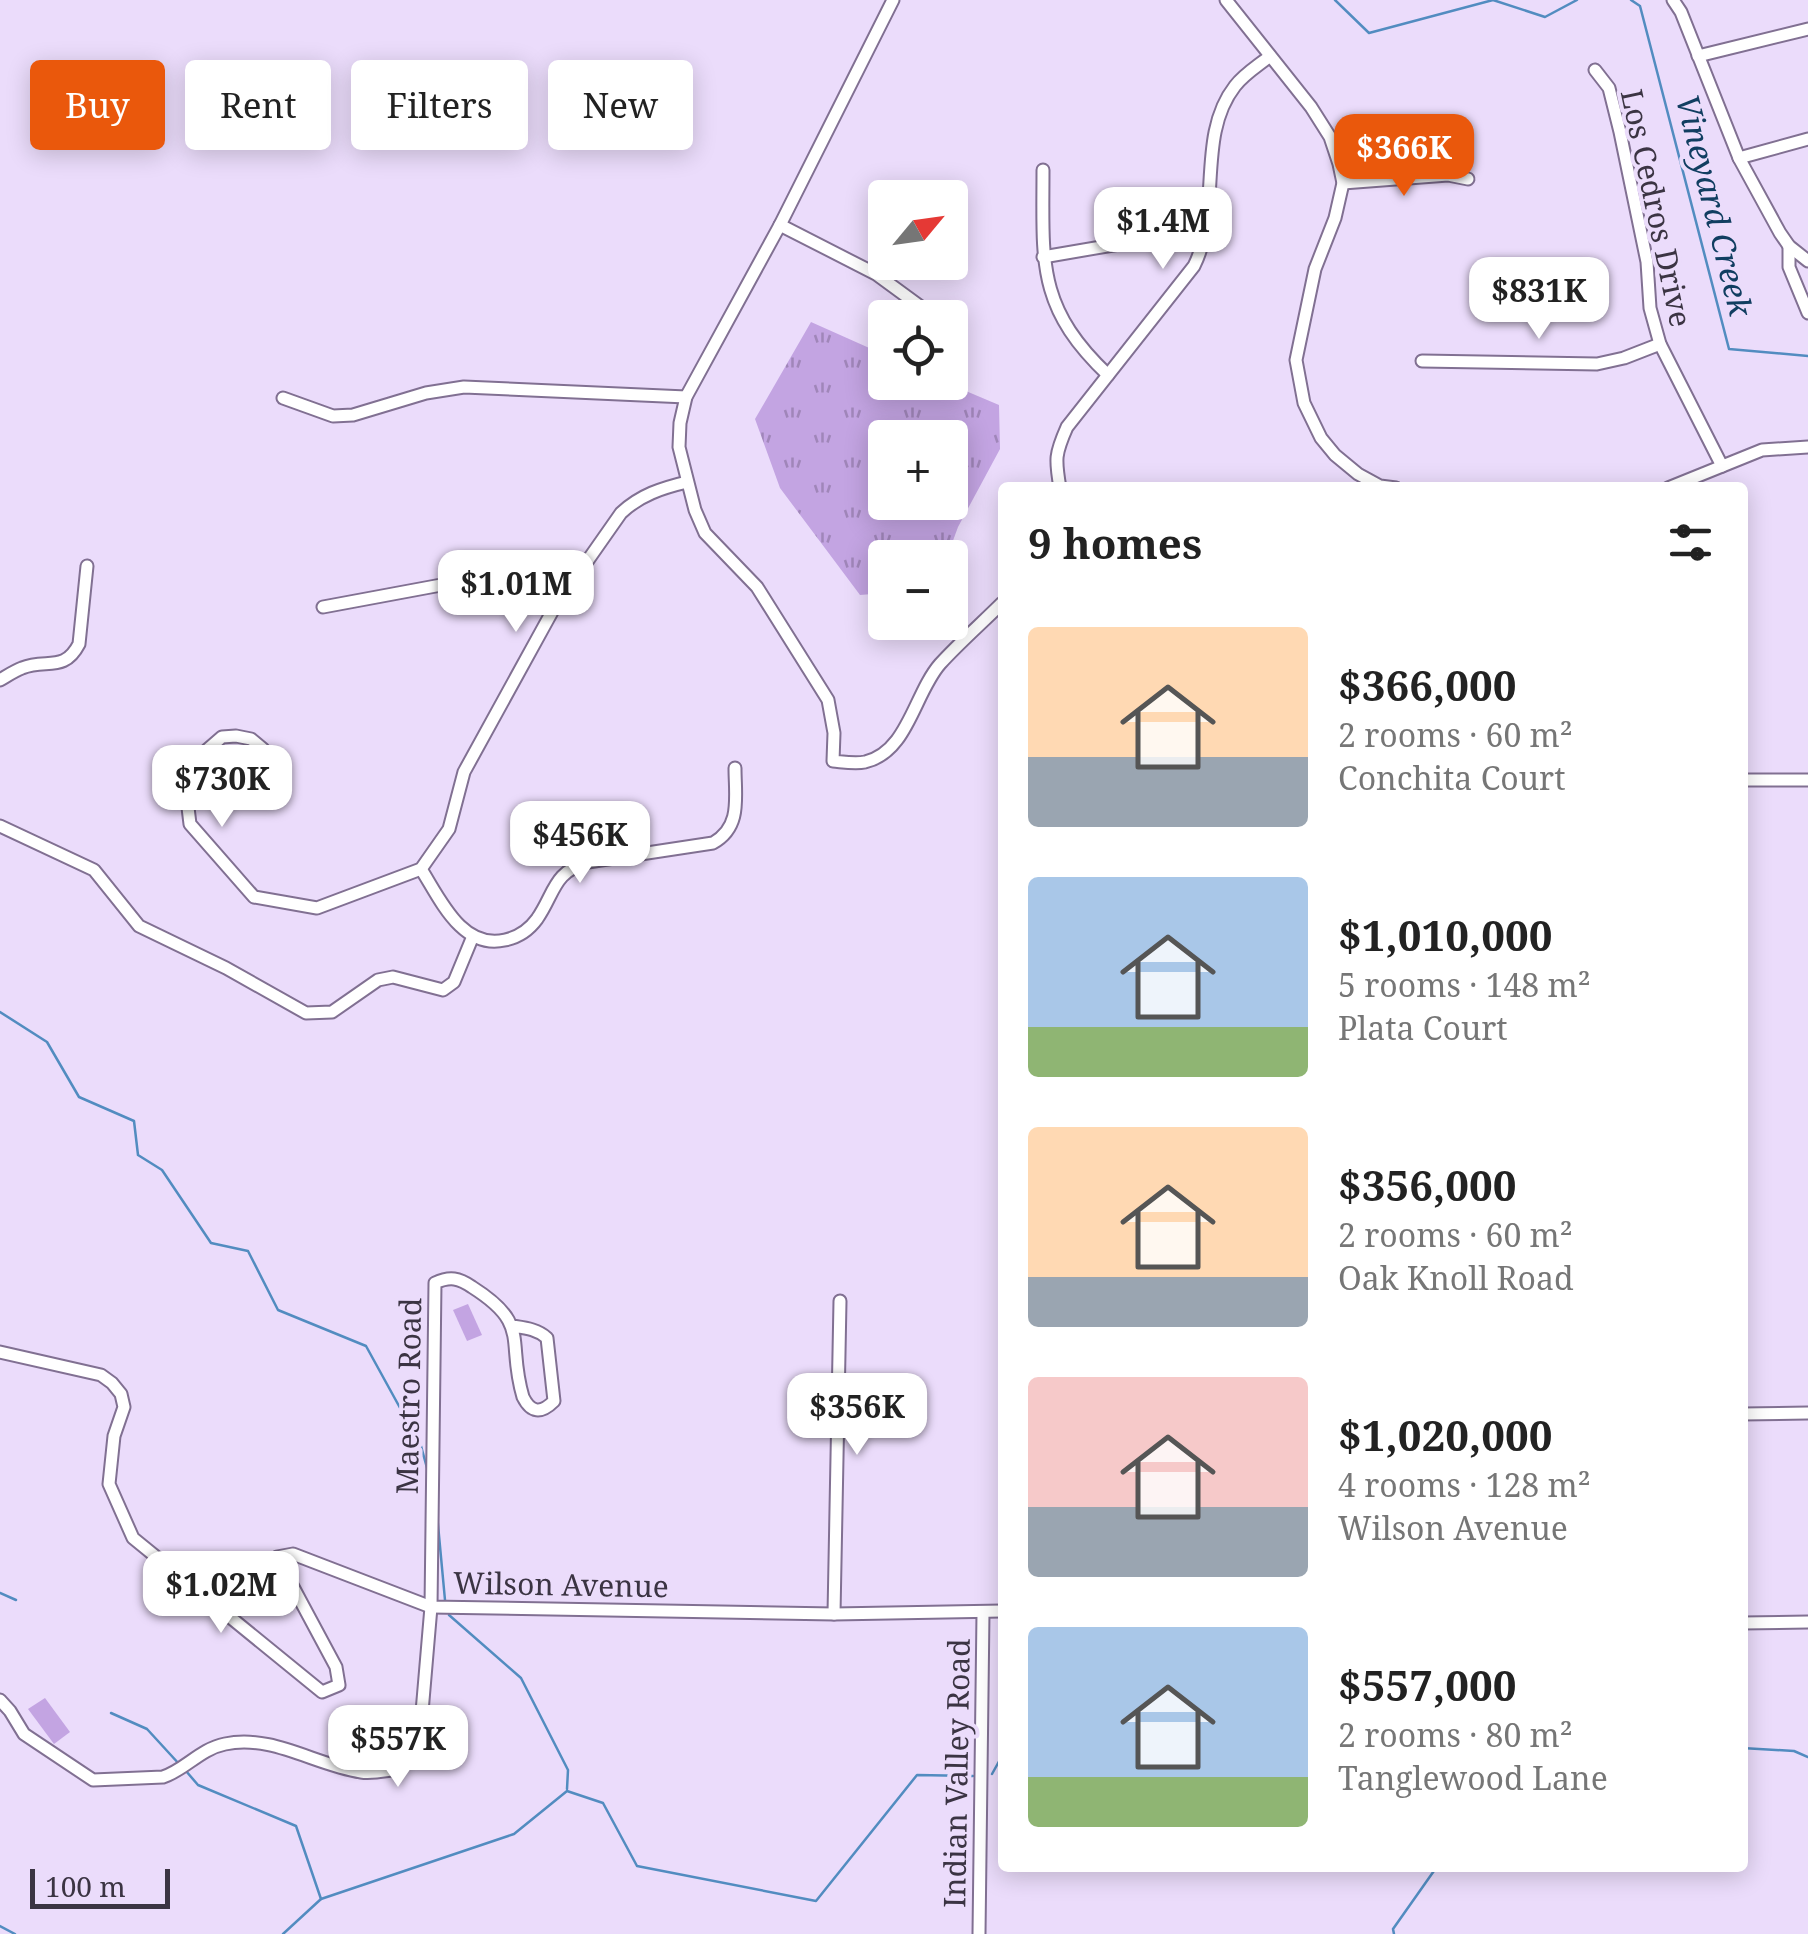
<!DOCTYPE html>
<html lang="en">
<head>
<meta charset="utf-8">
<style>
	body { margin:0; font-family:"Noto Serif",serif; background:#f6f6f6; color:#222; height:100vh; display:flex; flex-direction:column; font-size:38px; white-space:nowrap }
	* { box-sizing:border-box; margin:0 }
	p { font-size:32px; color:#767676 }
	.icon { flex:none; width:55px; height:55px; fill:none; stroke:currentColor; stroke-width:2; stroke-linecap:round; stroke-linejoin:round }
	.map { position:relative; flex:1; overflow:hidden }
	.side { position:absolute; left:998px; top:482px; width:750px; height:1390px; display:flex; flex-direction:column; background:#fff; border-radius:10px; box-shadow:0 5px 25px #0003 }
	.side>* { flex:none }
	.guide { position:absolute; left:30px; top:60px; width:818px; height:90px; display:flex; gap:20px }
	.needle { width:65px; rotate:61deg }
	.buttons { position:absolute; left:868px; top:180px; display:grid; gap:20px }
	.buttons a { display:grid; place-items:center; width:100px; height:100px; border-radius:10px; background:#fff; box-shadow:0 5px 25px #0003; font-size:50px }
	.scale { position:absolute; left:30px; bottom:25px; width:140px; box-sizing:border-box; padding-left:10px; border:5px solid #3b3443; border-top:0; font-size:28px; line-height:35px; white-space:nowrap; color:#3b3443; -webkit-text-stroke:8px #ebdcfb; paint-order:stroke }
	.price { position:absolute; translate:-50% -85px; padding:0 22px; border-radius:20px; background:#fff; color:#222; font-size:32px; line-height:65px; filter:drop-shadow(0 2px 5px #0008) }
	.price::after { content:''; position:absolute; left:50%; top:60px; width:30px; height:22px; margin-left:-15px; background:inherit; clip-path:polygon(0 0,100% 0,50% 100%) }
	.price.current { background:#ea580c; color:#fff }
	ul { padding:0; list-style:none }
	li { display:flex; align-items:center; gap:30px; height:250px; padding:0 30px }
	li span { display:grid; place-items:center; flex:none; width:280px; height:200px; border-radius:10px; color:#555 }
	li>.icon { margin-inline-start:auto }
	span .icon { width:120px; height:120px; fill:#fffc; stroke-width:1 }
	li b { font-size:42px }
	h2 { display:flex; justify-content:space-between; align-items:center; height:120px; padding:0 30px; font-size:42px }
	.tag { padding:0 35px; border-radius:10px; background:#fff; box-shadow:0 5px 25px #0003; font-size:35px; line-height:90px }
	.tag.current { background:#ea580c; color:#fff }
	.map>svg:first-child { display:block }
	.green { fill:#c3a4e2 }
	.park { fill:url(#park-tufts); fill-rule:evenodd }
	.lines { fill:none; stroke-linecap:round; stroke-linejoin:round }
	.stream { stroke:#528cc0; stroke-width:2.5 }
	.minor-casing { stroke:#817092; stroke-width:15 }
	.minor { stroke:#fff; stroke-width:11 }
	.labels { text-anchor:middle; dominant-baseline:central; stroke-width:8; stroke-linejoin:round; paint-order:stroke }
	.street-label { font-size:30px; fill:#3b3443; stroke:#ebdcfb }
	.water-label { font-size:32px; font-style:italic; fill:#113e61; stroke:#ebdcfb }
</style>
</head>
<body>
<div class="map">
<svg width="1808" height="1934" viewBox="0 0 1808 1934">
	<defs>
		<pattern id="park-tufts" width="24" height="20" patternUnits="userSpaceOnUse" patternTransform="scale(2.5)"><rect width="24" height="20" fill="#c3a4e2"/><path d="M3 7l-1-3M5 7V3M7 7l1-3M15 17l-1-3M17 17v-4M19 17l1-3" fill="none" stroke="#a086b9"/></pattern>
	</defs>
	<rect width="100%" height="100%" fill="#ebdcfb"/>
	<!-- green -->
	<g class="green">
		<path d="M 468,1304 L 482,1335 L 467,1341 L 453,1310 Z"/>
		<path d="M 45,1698 L 70,1732 L 54,1744 L 28,1709 Z"/>
	</g>
	<!-- park -->
	<path class="park" d="M 811,322 L 885,355 L 885,382 L 947,383 L 999,405 L 1000,449 L 958,527 L 947,557 L 885,558 L 885,593 L 860,595 L 780,488 L 755,419 ZM 885,438 L 950,438 L 950,502 L 885,502 Z"/>
	<g class="lines">
		<!-- stream -->
		<g class="stream">
			<path d="M 1335,0 L 1369,33 L 1493,0 L 1545,17 L 1577,0"/>
			<path d="M 1631,0 L 1640,6 L 1729,349 L 1808,356"/>
			<path d="M 0,1012 L 47,1042 L 79,1097 L 134,1121 L 138,1155 L 162,1170 L 211,1243 L 248,1251 L 278,1310 L 366,1346 L 421,1446 L 427,1468"/>
			<path d="M 437,1514 L 445,1600"/>
			<path d="M 0,1593 L 16,1600"/>
			<path d="M 449,1615 L 521,1678 L 568,1770 L 567,1789"/>
			<path d="M 111,1713 L 147,1729 L 180,1765"/>
			<path d="M 1742,1748 L 1794,1751 L 1808,1757"/>
			<path d="M 186,1771 L 198,1785 L 296,1826 L 321,1899"/>
			<path d="M 992,1774 L 1002,1756"/>
			<path d="M 0,1926 L 15,1934"/>
			<path d="M 283,1934 L 321,1899 L 514,1834 L 567,1791 L 603,1803 L 637,1866 L 816,1901 L 917,1775 L 973,1776"/>
			<path d="M 1394,1934 L 1393,1929 L 1436,1868"/>
		</g>
		<defs>
			<g id="minor">
				<path d="M 893,0 L 780,225 L 686,397 L 680,423 L 679,447 L 695,510 L 705,533 L 757,587 L 828,700 L 834,733 L 833,761 C 844,762 855,764 865,762 C 908,752 914,694 940,664 C 959,643 982,623 1002,603"/>
				<path d="M 1226,0 L 1311,107 L 1330,137 L 1339,164 L 1343,183 L 1335,218 L 1315,269 L 1296,360 L 1304,403 L 1321,438 L 1335,455 L 1358,474 L 1380,486 L 1396,488"/>
				<path d="M 1673,0 L 1681,12 L 1739,158 L 1780,233 L 1789,246 L 1808,261"/>
				<path d="M 1698,56 L 1808,29"/>
				<path d="M 1595,70 L 1609,88 L 1620,132 L 1647,262 L 1650,308 L 1660,344 L 1722,466"/>
				<path d="M 1739,158 L 1808,139"/>
				<path d="M 1043,170 C 1043,261 1036,307 1108,375"/>
				<path d="M 1343,183 L 1448,175 L 1468,179"/>
				<path d="M 780,225 L 876,274 L 936,318"/>
				<path d="M 1789,246 L 1789,267 L 1808,313"/>
				<path d="M 1043,257 L 1119,244"/>
				<path d="M 1422,361 L 1597,364 L 1624,358 L 1660,344"/>
				<path d="M 283,398 L 333,416 L 353,415 L 426,393 L 464,387 L 686,397"/>
				<path d="M 1060,488 C 1055,459 1055,454 1067,427 L 1194,266 C 1222,210 1196,136 1235,86 C 1244,74 1259,65 1270,56"/>
				<path d="M 1668,488 L 1762,450 L 1808,447"/>
				<path d="M 323,607 L 468,580 C 500,580 528,591 553,610"/>
				<path d="M 0,680 C 7,676 14,671 22,668 C 46,658 64,673 79,644 L 87,566"/>
				<path d="M 272,776 L 263,749 L 251,739 L 236,736 L 222,737 L 207,750 L 186,791 L 190,824 L 254,897 L 317,908 L 421,869 L 449,829 L 464,772 L 553,610 L 621,513 C 640,495 662,488 687,482"/>
				<path d="M 1742,780 L 1808,780"/>
				<path d="M 0,826 L 94,870 L 139,926 L 226,968 L 306,1013 L 332,1012 L 378,980 L 393,977 L 443,990 L 454,982 L 473,936"/>
				<path d="M 421,869 C 440,899 462,950 505,940 C 519,937 529,930 537,919 C 555,893 553,872 588,862 L 713,843 C 742,827 735,797 735,768"/>
				<path d="M 0,1352 L 101,1375 L 112,1383 L 121,1394 L 124,1407 L 114,1436 L 109,1484 L 133,1538 L 322,1692 L 339,1685 L 336,1667 L 277,1557 L 293,1554 L 431,1607 L 834,1614 L 1002,1611"/>
				<path d="M 1742,1414 L 1808,1413"/>
				<path d="M 834,1614 L 840,1301"/>
				<path d="M 1742,1623 L 1808,1622"/>
				<path d="M 0,1700 L 10,1711 L 24,1734 L 93,1780 L 163,1777 C 185,1770 200,1749 225,1744 C 272,1734 315,1765 361,1772 C 373,1774 388,1770 400,1769 L 422,1712 L 431,1607 L 435,1283 C 450,1276 459,1278 472,1287 C 532,1325 506,1340 523,1397 C 531,1413 541,1414 554,1401 L 547,1338 C 537,1329 525,1328 512,1326"/>
				<path d="M 979,1934 L 983,1613"/>
			</g>
		</defs>
		<!-- minor casing -->
		<use href="#minor" class="minor-casing"/>
		<!-- minor -->
		<use href="#minor" class="minor"/>
	</g>
	<g class="labels">
		<!-- street labels -->
		<g class="street-label">
			<text transform="translate(1657 208) rotate(78)">Los Cedros Drive</text>
			<text transform="translate(408 1396) rotate(-89)">Maestro Road</text>
			<text transform="translate(561 1584) rotate(1)">Wilson Avenue</text>
			<text transform="translate(956 1773) rotate(-89)">Indian Valley Road</text>
		</g>
		<!-- water labels -->
		<g class="water-label">
			<text transform="translate(1715 205) rotate(76)">Vineyard Creek</text>
		</g>
	</g>
</svg>
<div class="buttons">
<a><svg class="needle" viewBox="-14 -14 28 28"><path d="M0-13l5 13h-10z" fill="#e53935"/><path d="M0 13l5-13h-10z" fill="#767676"/></svg></a>
<a><svg class="icon" aria-label="locate" viewBox="0 0 24 24"><circle cx="12" cy="12" r="6"/><path d="M12 2v4M12 18v4M2 12h4M18 12h4"/></svg></a>
<a>+</a>
<a>−</a>
</div>
<div class="scale">100 m</div>
<b class="price current" style="left:1404px;top:199px">$366K</b>
<b class="price" style="left:1163px;top:272px">$1.4M</b>
<b class="price" style="left:1539px;top:342px">$831K</b>
<b class="price" style="left:516px;top:635px">$1.01M</b>
<b class="price" style="left:222px;top:830px">$730K</b>
<b class="price" style="left:580px;top:886px">$456K</b>
<b class="price" style="left:857px;top:1458px">$356K</b>
<b class="price" style="left:221px;top:1636px">$1.02M</b>
<b class="price" style="left:398px;top:1790px">$557K</b>
<div class="guide">
<a class="tag current">Buy</a>
<a class="tag">Rent</a>
<a class="tag">Filters</a>
<a class="tag">New</a>
</div>
<section class="side">
<h2>9 homes<svg class="icon" aria-label="filters" viewBox="0 0 24 24"><path d="M4 7h16M4 17h16"/><circle cx="9" cy="7" r="2"/><circle cx="15" cy="17" r="2"/></svg></h2>
<ul>
<li><span style="background:linear-gradient(#ffd9b3 65%,#9aa5b1 0)"><svg class="icon" aria-label="home" viewBox="0 0 24 24"><path d="M3 11l9-7 9 7M6 9v11h12V9"/></svg></span><div><b>$366,000</b><p>2 rooms · 60 m²</p><p>Conchita Court</p></div></li>
<li><span style="background:linear-gradient(#a9c7e8 75%,#8fb573 0)"><svg class="icon" aria-label="home" viewBox="0 0 24 24"><path d="M3 11l9-7 9 7M6 9v11h12V9"/></svg></span><div><b>$1,010,000</b><p>5 rooms · 148 m²</p><p>Plata Court</p></div></li>
<li><span style="background:linear-gradient(#ffd9b3 75%,#9aa5b1 0)"><svg class="icon" aria-label="home" viewBox="0 0 24 24"><path d="M3 11l9-7 9 7M6 9v11h12V9"/></svg></span><div><b>$356,000</b><p>2 rooms · 60 m²</p><p>Oak Knoll Road</p></div></li>
<li><span style="background:linear-gradient(#f6c9c9 65%,#9aa5b1 0)"><svg class="icon" aria-label="home" viewBox="0 0 24 24"><path d="M3 11l9-7 9 7M6 9v11h12V9"/></svg></span><div><b>$1,020,000</b><p>4 rooms · 128 m²</p><p>Wilson Avenue</p></div></li>
<li><span style="background:linear-gradient(#a9c7e8 75%,#8fb573 0)"><svg class="icon" aria-label="home" viewBox="0 0 24 24"><path d="M3 11l9-7 9 7M6 9v11h12V9"/></svg></span><div><b>$557,000</b><p>2 rooms · 80 m²</p><p>Tanglewood Lane</p></div></li>
</ul>
</section>
</div>
</body>
</html>
